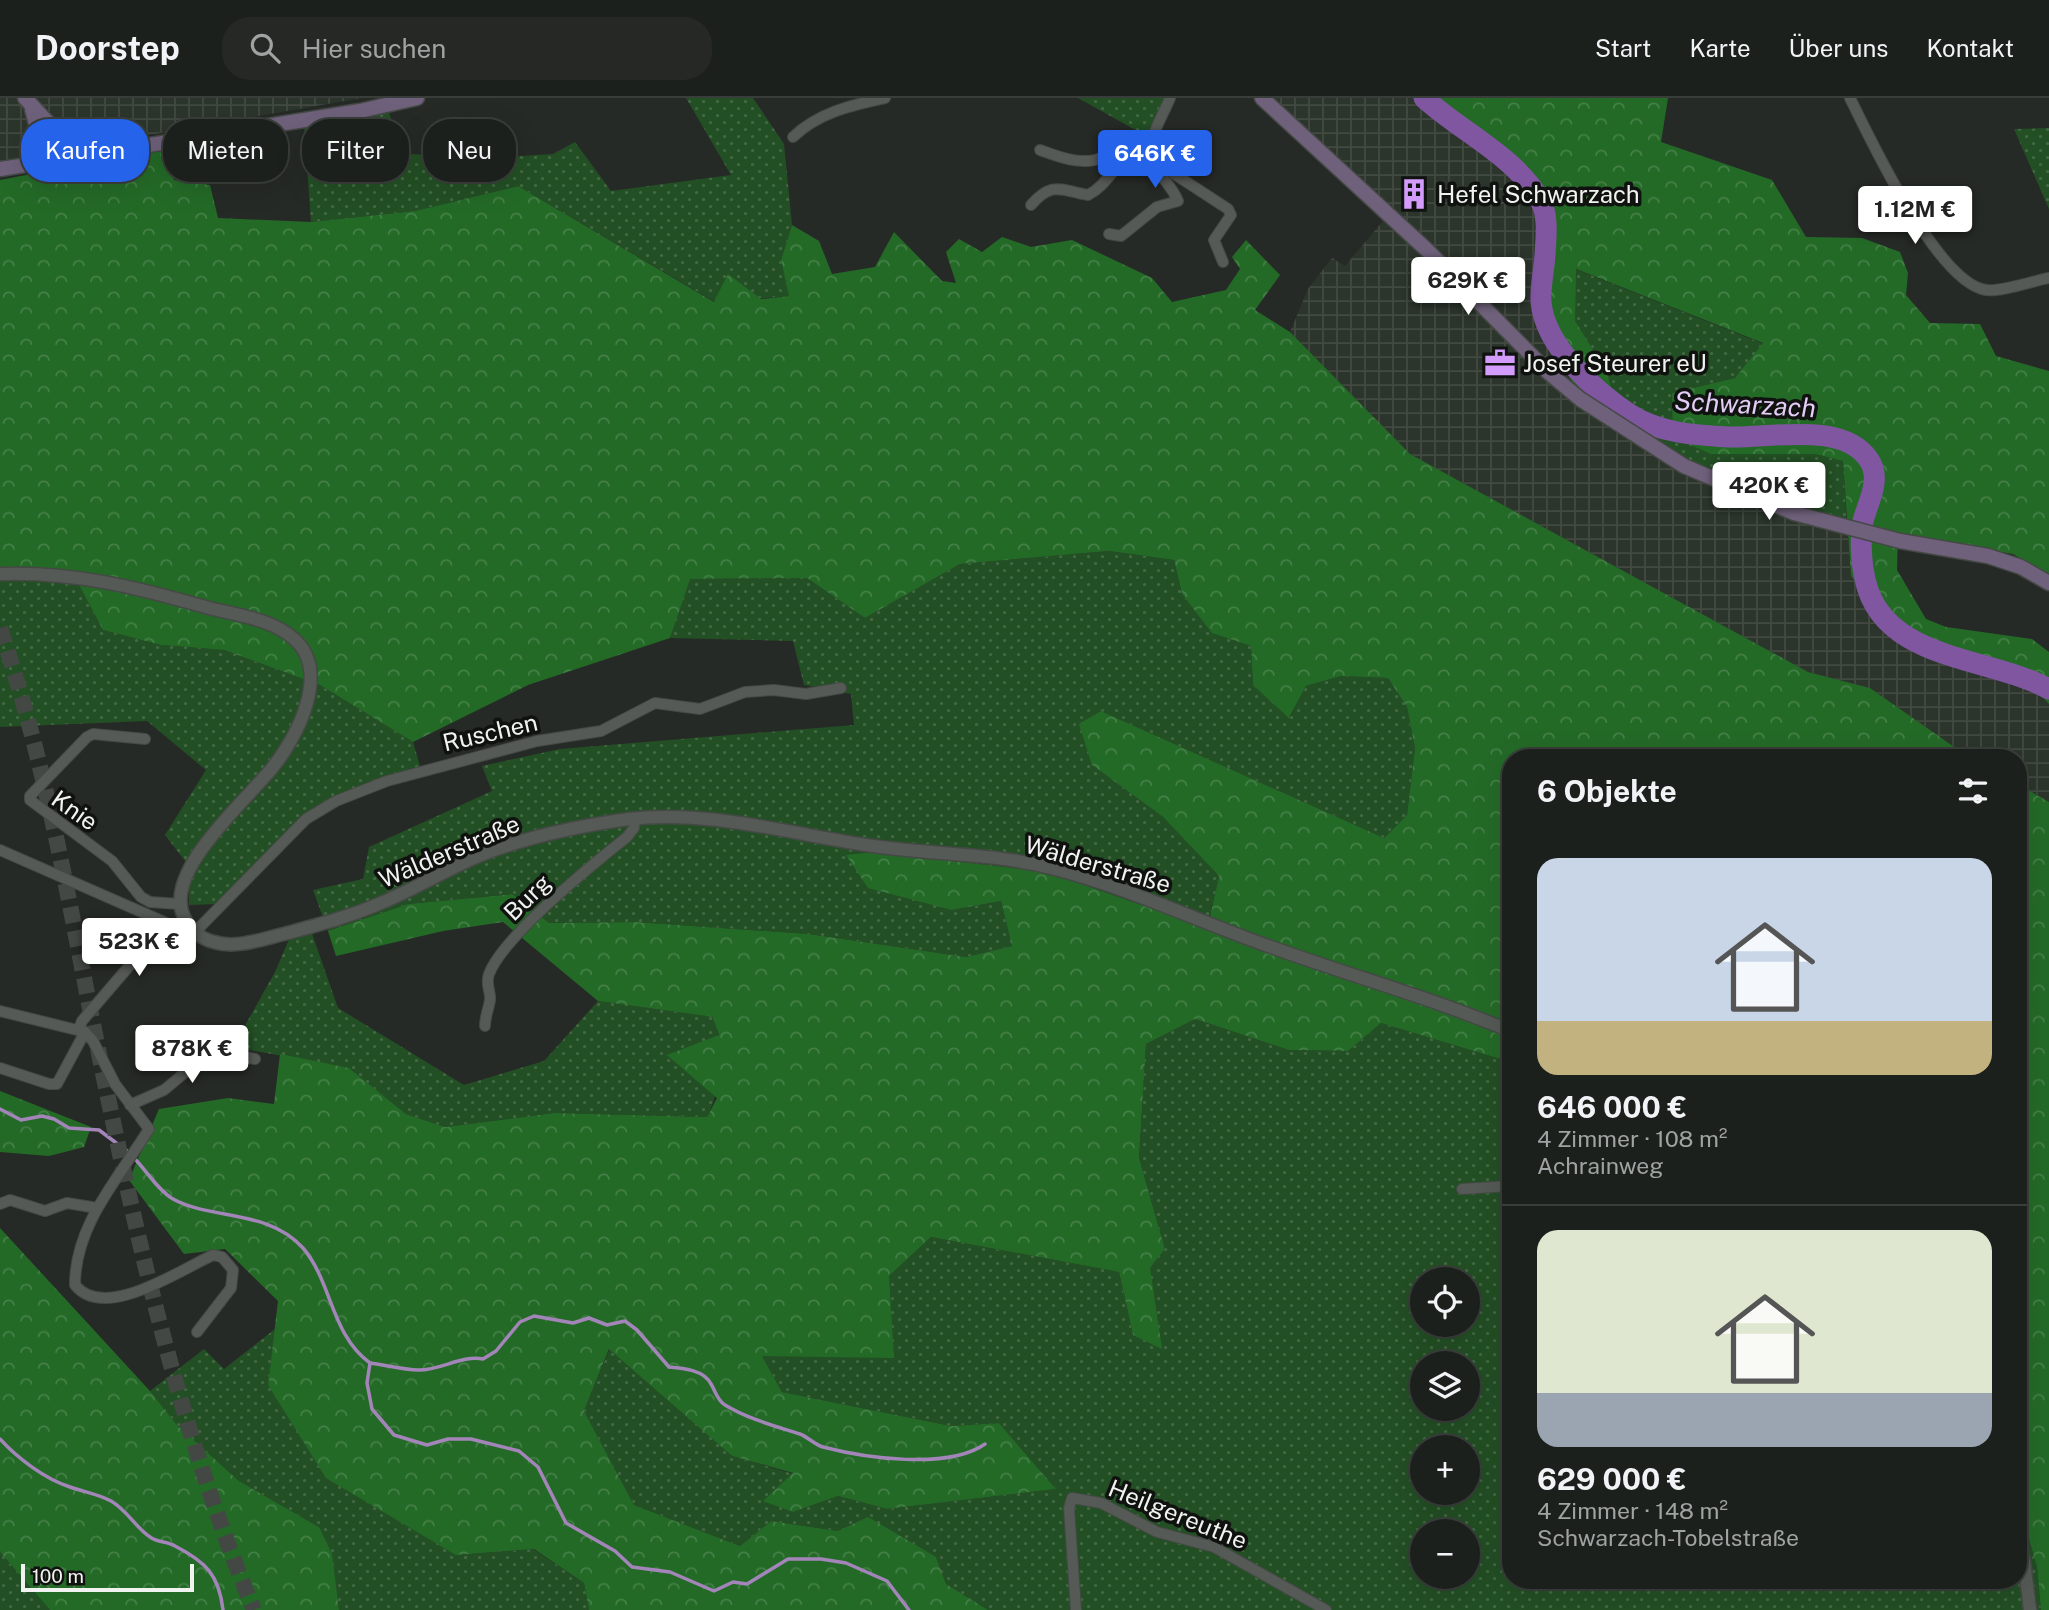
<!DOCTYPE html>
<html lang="de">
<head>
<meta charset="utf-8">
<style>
	body { margin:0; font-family:"Public Sans",sans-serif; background:#252825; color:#f1f3f6; height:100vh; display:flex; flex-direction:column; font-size:26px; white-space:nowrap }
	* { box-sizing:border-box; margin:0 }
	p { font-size:23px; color:#a0a3a3 }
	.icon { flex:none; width:38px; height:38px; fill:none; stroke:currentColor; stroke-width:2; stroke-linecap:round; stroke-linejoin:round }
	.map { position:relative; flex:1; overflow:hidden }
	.panel { position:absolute; left:1502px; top:651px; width:525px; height:840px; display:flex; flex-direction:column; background:#1c201c; border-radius:28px; box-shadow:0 7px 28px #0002,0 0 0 2px #3a3e3b }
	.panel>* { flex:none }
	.banner { position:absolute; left:21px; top:21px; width:665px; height:63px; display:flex; gap:14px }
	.buttons { position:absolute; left:1410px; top:1169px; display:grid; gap:14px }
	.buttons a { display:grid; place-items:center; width:70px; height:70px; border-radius:50%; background:#1c201c; box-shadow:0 7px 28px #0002,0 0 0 2px #3a3e3b; font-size:35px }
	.scale { position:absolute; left:21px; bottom:18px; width:173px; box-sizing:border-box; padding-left:7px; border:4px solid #f1f3f0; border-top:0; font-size:19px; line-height:24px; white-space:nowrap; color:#f1f3f0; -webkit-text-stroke:5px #101210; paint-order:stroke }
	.price { position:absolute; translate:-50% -60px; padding:0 16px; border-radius:7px; background:#fff; color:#222; font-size:23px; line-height:46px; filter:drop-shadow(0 2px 4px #0008) }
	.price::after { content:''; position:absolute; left:50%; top:42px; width:21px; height:16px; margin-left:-10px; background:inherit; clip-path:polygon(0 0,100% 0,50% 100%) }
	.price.on { background:#2563eb; color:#fff }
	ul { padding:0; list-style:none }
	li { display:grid; align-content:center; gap:14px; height:371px; padding:0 35px }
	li+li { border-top:2px solid #3a3e3b }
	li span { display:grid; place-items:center; height:217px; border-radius:21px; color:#555 }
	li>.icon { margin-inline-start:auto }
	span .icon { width:126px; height:126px; fill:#fffc; stroke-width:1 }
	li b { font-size:30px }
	h2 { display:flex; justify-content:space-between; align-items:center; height:84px; padding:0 35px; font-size:30px }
	.pill { padding:0 24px; border-radius:28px; background:#1c201c; box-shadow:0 7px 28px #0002,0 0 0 2px #3a3e3b; font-size:24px; line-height:63px }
	.pill.on { background:#2563eb; color:#fff }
	header { display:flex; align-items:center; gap:42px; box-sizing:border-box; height:98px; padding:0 35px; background:#1c201c; border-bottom:2px solid #3a3e3b }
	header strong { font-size:33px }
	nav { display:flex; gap:38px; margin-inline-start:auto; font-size:24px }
	.search { width:490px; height:63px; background:#252825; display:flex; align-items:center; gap:18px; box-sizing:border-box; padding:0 24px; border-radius:28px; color:#a0a3a3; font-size:26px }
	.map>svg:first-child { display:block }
	.industrial { fill:url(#industrial-grid) }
	.grass { fill:url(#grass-dots); fill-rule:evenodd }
	.forest { fill:url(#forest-crowns) }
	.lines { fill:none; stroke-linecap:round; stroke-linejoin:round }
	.stream { stroke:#a385b9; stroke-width:3.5 }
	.river { stroke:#8156a1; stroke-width:21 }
	.primary-tunnel { stroke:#444844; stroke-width:16; stroke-dasharray:16 8; stroke-linecap:butt }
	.minor-casing { stroke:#454945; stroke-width:12 }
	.tertiary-casing { stroke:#454945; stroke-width:15 }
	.secondary-casing { stroke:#454945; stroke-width:17 }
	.minor { stroke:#565a56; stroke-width:10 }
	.tertiary { stroke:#565a56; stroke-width:12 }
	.secondary { stroke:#6f617b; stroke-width:14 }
	.labels { text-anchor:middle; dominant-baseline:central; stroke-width:7; stroke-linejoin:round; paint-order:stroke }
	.poi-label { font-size:24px; fill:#f1f3f0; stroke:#101210; text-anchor:start }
	.street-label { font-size:24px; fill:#f1f3f0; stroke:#101210 }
	.water-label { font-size:26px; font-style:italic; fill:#e3cdf6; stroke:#101210 }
</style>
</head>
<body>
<header>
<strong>Doorstep</strong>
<div class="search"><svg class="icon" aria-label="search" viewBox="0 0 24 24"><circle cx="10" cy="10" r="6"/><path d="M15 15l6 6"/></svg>Hier suchen</div>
<nav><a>Start</a><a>Karte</a><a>Über uns</a><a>Kontakt</a></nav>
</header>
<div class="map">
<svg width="2049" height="1512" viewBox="0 0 2049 1512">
	<defs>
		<pattern id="industrial-grid" width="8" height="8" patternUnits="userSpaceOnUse" patternTransform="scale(1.75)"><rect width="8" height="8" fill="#2c352c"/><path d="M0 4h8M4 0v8" fill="none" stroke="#414941"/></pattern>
		<pattern id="grass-dots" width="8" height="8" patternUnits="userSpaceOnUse" patternTransform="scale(1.75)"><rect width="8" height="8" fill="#234f24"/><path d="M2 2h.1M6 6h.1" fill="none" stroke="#436944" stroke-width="1.8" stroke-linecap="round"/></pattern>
		<pattern id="forest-crowns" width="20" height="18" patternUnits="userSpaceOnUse" patternTransform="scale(1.75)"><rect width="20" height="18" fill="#246a27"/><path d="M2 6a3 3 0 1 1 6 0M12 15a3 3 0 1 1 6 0" fill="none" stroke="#448047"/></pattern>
	</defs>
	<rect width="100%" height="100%" fill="#262a26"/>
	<!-- industrial -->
	<g class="industrial">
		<path d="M 0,0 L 362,0 L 0,63 Z"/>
		<path d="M 1257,0 L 1419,0 L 1447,27 L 1519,81 L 1537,113 L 1534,221 L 1576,290 L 1847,429 L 1851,478 L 1933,551 L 2035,591 L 2049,606 L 2049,704 L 2018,686 L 2018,660 L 1970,660 L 1870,590 L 1808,574 L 1410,356 L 1290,234 L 1308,191 L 1332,160 L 1345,168 L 1383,123 Z"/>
	</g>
	<!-- grass -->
	<g class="grass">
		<path d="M 686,0 L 753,0 L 784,46 L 792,127 L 781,162 L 790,198 L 715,204 L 518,88 L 415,113 L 311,124 L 304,27 L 389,14 L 401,55 L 472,61 L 553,56 L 575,44 L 611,93 L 731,77 Z"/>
		<path d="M 1078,0 L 1169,0 L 1150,40 Z"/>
		<path d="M 2049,30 L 2049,111 L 2014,31 Z"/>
		<path d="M 1575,171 L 1764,246 L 1735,280 L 1672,295 L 1711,356 L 1815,356 L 1843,363 L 1847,429 L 1741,394 L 1610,320 L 1575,223 Z"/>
		<path d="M 1109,453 L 1174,462 L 1182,496 L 1213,535 L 1251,548 L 1253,587 L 1290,619 L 1306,588 L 1341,578 L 1388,580 L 1407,609 L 1415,650 L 1407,717 L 1384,740 L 1101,613 L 1092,667 L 1163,719 L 1219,778 L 1209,830 L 1047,774 L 952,812 L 1001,803 L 1012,848 L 966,859 L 809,836 L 635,824 L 549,825 L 511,796 L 408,806 L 328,833 L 313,792 L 363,781 L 369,749 L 492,693 L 482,668 L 560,651 L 854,627 L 851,596 L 804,587 L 793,543 L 670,540 L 689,481 L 807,480 L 865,520 L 960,466 Z"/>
		<path d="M 71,472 L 103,532 L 161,547 L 224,552 L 320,587 L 413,644 L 420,668 L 335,699 L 217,806 L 189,807 L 189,768 L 165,737 L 206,672 L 147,623 L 0,629 L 0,473 Z"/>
		<path d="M 311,833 L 338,910 L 464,987 L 544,963 L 598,903 L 714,919 C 724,949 722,990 707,1019 L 554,1015 L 445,1029 L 406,1016 L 349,970 L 233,949 L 275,874 L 290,839 Z"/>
		<path d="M 1195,921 L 1289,952 L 1348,953 L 1381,925 L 1510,964 L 1510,1482 L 2018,1482 L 2018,1403 L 2037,1469 L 2041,1512 L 988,1512 L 946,1486 L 936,1459 L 838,1433 L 771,1423 L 740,1448 L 634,1407 L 584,1313 L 610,1250 L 732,1358 L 794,1376 L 793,1414 L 838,1398 L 887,1411 L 1056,1391 L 999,1325 L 951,1328 L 782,1294 L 762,1258 L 889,1178 L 931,1139 L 1119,1174 L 1133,1237 L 1150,1170 L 1165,1151 L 1139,1060 L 1146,946 ZM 1423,1181 L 1468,1181 L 1468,1227 L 1423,1227 ZM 1423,1265 L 1468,1265 L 1468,1311 L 1423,1311 ZM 1423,1349 L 1468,1349 L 1468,1395 L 1423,1395 ZM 1423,1433 L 1468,1433 L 1468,1479 L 1423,1479 Z"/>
		<path d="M 275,1231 L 268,1287 L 456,1457 L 533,1451 L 584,1485 L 589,1512 L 339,1512 L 319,1429 L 239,1383 L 177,1327 L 150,1293 L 204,1251 L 224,1271 Z"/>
		<path d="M 0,1454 L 50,1512 L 0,1512 Z"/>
	</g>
	<!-- forest -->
	<g class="forest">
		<path d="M 1419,0 L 1668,0 L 1661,44 L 1772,82 L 1806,139 L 1862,140 L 1900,154 L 1908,175 L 1906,197 L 1930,225 L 1980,226 L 1996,258 L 2049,273 L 2049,478 L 2013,456 L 1898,436 L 1897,472 L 1926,521 L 1946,529 L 2032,541 L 2049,554 L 2049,606 L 2035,591 L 1890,532 L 1851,478 L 1843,363 L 1815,356 L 1711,356 L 1673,339 L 1672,295 L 1735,280 L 1763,245 L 1576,171 L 1575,223 L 1607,275 L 1611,289 L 1610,320 L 1576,290 L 1534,221 L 1537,113 L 1519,81 L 1447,27 Z"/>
		<path d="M 171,49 L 174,82 L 210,87 L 218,120 L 311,124 L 415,113 L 518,88 L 714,204 L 728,176 L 761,201 L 789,198 L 781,162 L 792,127 L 819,143 L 832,176 L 875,169 L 894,134 L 942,183 L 956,185 L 946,154 L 959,141 L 982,154 L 1002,139 L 1031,149 L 1072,142 L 1152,180 L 1172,204 L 1226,192 L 1240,171 L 1232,159 L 1246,142 L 1280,177 L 1255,212 L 1290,234 L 1410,356 L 1808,574 L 1870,590 L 1970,660 L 1510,660 L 1510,964 L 1381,925 L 1348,953 L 1289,952 L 1195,921 L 1146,946 L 1139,1060 L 1165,1151 L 1150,1170 L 1162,1251 L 1133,1237 L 1119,1174 L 931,1139 L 889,1178 L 894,1260 L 762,1258 L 782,1294 L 951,1328 L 999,1325 L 1056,1391 L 887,1411 L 838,1398 L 793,1414 L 763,1403 L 793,1375 L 732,1358 L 609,1251 L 584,1313 L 634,1407 L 740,1448 L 771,1423 L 838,1433 L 868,1419 L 936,1459 L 946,1486 L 988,1512 L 589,1512 L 584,1485 L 534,1451 L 456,1457 L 326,1380 L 268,1287 L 278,1203 L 225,1151 L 184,1156 L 129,1082 L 159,1011 L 228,1000 L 274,1006 L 280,956 L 349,970 L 406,1016 L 445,1029 L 554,1015 L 707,1019 L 717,1000 L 667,957 L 719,937 L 713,919 L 598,903 L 503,824 L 443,833 L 336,858 L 328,833 L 408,806 L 512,796 L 549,825 L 635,824 L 809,836 L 966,859 L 1012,848 L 1001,803 L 952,812 L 868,790 L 846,757 L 875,754 L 1047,774 L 1208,830 L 1219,778 L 1163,719 L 1092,667 L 1079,626 L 1101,613 L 1384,740 L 1407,717 L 1415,650 L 1407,609 L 1388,580 L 1341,578 L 1306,588 L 1289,620 L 1253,587 L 1251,548 L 1212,535 L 1182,496 L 1174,462 L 1109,453 L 960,466 L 865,520 L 807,480 L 690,481 L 670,540 L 528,587 L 413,644 L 320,587 L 224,552 L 161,547 L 103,532 L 71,472 L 0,473 L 0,82 Z"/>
		<path d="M 2018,686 L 2049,704 L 2049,1512 L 2041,1512 L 2037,1469 L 2018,1403 Z"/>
		<path d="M 0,993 L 91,1029 L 84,1049 L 49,1058 L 0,1054 Z"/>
		<path d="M 0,1130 L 150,1293 L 177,1327 L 239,1383 L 319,1429 L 332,1456 L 339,1512 L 50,1512 L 0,1454 Z"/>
	</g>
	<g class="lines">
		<!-- stream -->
		<g class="stream">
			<path d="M 0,1011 L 21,1022 L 42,1018 L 54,1021 L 69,1030 L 99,1032 L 127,1053"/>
			<path d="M 136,1062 C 147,1074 159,1093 173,1101 C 211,1122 268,1111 303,1150 C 332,1184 331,1237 370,1265 L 367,1285 L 372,1311 L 394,1337 L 427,1347 L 448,1341 L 471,1341 L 519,1353 L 538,1369 L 566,1425 L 615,1453 L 632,1469 L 670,1474 L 714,1493 L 733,1484 L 747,1486 L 788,1461 L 821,1461 L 846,1465 L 887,1483 L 909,1512"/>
			<path d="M 370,1265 C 385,1267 403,1272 419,1272 C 441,1272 462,1257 483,1261 L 496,1253 L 520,1224 L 534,1218 L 573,1225 L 589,1220 L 607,1227 L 625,1223 L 637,1232 L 669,1269 C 683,1270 704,1272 711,1286 C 716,1294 717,1302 725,1307 C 748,1321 775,1328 800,1336 C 808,1339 815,1347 823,1349 C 865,1360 948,1372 985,1346"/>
			<path d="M 0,1341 C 17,1360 45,1381 70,1389 C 84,1394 98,1396 111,1403 C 127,1412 135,1429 150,1439 C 158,1445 167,1443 175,1448 C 206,1464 219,1477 223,1512"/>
		</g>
		<!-- river -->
		<path class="river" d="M 1424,0 C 1460,33 1513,57 1539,100 C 1549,115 1546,139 1545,157 C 1544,172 1540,189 1541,204 C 1545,249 1596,294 1631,317 C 1660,335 1694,337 1728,339 C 1767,341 1843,322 1869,362 C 1882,381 1868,404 1863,423 C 1860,440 1861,464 1865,481 C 1882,563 1988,558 2049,591"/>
		<!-- primary-tunnel -->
		<path class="primary-tunnel" d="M 0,530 C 44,659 67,793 93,926 C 133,1124 176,1325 254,1512"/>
		<defs>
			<g id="minor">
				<path d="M 1850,0 C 1871,43 1938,185 1986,192 C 2001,194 2033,183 2049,180"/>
				<path d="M 793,39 C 818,15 851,7 885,0"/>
				<path d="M 1040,52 C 1057,58 1076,66 1095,62 C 1109,58 1122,46 1136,49"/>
				<path d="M 1162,68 L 1228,111 L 1231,117 L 1214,142 L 1223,164"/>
				<path d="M 1031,107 C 1052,83 1060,92 1088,97 C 1113,84 1116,57 1151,43"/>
				<path d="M 1109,136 L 1121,138 L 1157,109 L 1178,103 C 1172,88 1159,78 1153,65 C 1144,45 1163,18 1170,0"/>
				<path d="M 145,641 L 93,636 L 87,639 L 30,698 L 30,702 L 112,763 L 141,799 L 150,804 L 180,806"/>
				<path d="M 0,752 L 178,830"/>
				<path d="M 195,834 L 306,721 L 336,703 L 387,683 L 537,643 L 601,633 L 655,605 L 700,611 L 745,594 L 774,592 L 806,596 L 841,590"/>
				<path d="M 0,913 L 85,934 L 93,943 L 115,986 L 149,1031 C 119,1080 75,1126 75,1187 C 104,1224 180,1172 213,1157 L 222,1159 L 233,1172 L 231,1190 L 197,1234"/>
				<path d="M 485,928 C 485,918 489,910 490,902 C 491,893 485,886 489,876 C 504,838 593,766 627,739 L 634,730 L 635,721"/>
				<path d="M 79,931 L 82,923 L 137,859 L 181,828"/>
				<path d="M 0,970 L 49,986 L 57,986 L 85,934"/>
				<path d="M 130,1007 L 164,992 L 200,962 L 240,958 L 255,961"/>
				<path d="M 1462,1091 L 1510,1088"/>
				<path d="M 0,1106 L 10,1102 L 45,1113 L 67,1105 L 97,1110"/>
				<path d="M 1076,1512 L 1069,1410 L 1072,1400 L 1101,1405 L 1157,1434 L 1214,1449 L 1326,1512"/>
			</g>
			<g id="tertiary">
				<path d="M 0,476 C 73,473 139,490 209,510 C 236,517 273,521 294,541 C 331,573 298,638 273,669 C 248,701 162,773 184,819 C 190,832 201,841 214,844 C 236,851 262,841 284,836 C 317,827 349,819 381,805 C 415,791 447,771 481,757 C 529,738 578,728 629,721 C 706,712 784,734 860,746 C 923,757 989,754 1051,770 C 1127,789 1197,823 1271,849 C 1351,878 1432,900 1510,933"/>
				<path d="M 2018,1445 L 2024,1463 L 2030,1512"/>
			</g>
			<g id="secondary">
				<path d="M 25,0 L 53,30 L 68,61"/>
				<path d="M 1262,0 L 1428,153 L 1549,275 L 1580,301 L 1684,368 L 1794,415 L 1900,443 L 1988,458 L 2021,469 L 2049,485"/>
				<path d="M 32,11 L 46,64"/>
				<path d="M 0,71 L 360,13 L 417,0"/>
			</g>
		</defs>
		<!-- minor casing -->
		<use href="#minor" class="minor-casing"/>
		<!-- tertiary casing -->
		<use href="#tertiary" class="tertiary-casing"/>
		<!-- secondary casing -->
		<use href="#secondary" class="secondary-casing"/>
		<!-- minor -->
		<use href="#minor" class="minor"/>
		<!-- tertiary -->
		<use href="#tertiary" class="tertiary"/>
		<!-- secondary -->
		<use href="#secondary" class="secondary"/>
	</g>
	<!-- icons -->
	<defs>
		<symbol id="building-bare" viewBox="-9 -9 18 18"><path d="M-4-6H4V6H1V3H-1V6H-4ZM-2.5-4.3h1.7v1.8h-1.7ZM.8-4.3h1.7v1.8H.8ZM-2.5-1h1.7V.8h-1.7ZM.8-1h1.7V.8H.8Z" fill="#d39cfc" stroke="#101210" stroke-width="2.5" paint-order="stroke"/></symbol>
		<symbol id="office-bare" viewBox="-9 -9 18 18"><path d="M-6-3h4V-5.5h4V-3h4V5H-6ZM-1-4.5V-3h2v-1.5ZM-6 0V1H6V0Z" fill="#d39cfc" stroke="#101210" stroke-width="2.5" paint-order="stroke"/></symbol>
	</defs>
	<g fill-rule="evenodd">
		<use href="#building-bare" x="1392" y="74" width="44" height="44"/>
		<use href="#office-bare" x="1478" y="243" width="44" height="44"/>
	</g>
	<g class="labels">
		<!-- poi labels -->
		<g class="poi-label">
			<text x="1437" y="96">Hefel Schwarzach</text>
			<text x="1523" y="265">Josef Steurer eU</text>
		</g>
		<!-- street labels -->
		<g class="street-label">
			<text transform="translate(490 634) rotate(-13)">Ruschen</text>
			<text transform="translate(75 712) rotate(35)">Knie</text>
			<text transform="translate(449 753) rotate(-23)">Wälderstraße</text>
			<text transform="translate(1098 766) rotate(16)">Wälderstraße</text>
			<text transform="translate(527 799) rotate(-44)">Burg</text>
			<text transform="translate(1178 1416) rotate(22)">Heilgereuthe</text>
		</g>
		<!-- water labels -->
		<g class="water-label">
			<text transform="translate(1745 306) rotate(3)">Schwarzach</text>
		</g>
	</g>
</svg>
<div class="buttons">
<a><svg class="icon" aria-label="locate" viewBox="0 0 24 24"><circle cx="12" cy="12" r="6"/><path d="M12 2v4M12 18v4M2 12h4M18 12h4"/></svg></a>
<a><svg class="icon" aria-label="layers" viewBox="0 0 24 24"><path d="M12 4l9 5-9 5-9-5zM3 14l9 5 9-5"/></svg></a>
<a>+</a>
<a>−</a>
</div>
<div class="scale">100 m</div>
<b class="price on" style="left:1155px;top:92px">646K €</b>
<b class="price" style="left:1915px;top:148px">1.12M €</b>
<b class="price" style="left:1468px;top:219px">629K €</b>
<b class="price" style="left:1769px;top:424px">420K €</b>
<b class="price" style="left:139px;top:880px">523K €</b>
<b class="price" style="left:192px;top:987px">878K €</b>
<div class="banner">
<a class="pill on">Kaufen</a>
<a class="pill">Mieten</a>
<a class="pill">Filter</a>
<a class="pill">Neu</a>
</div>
<section class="panel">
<h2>6 Objekte<svg class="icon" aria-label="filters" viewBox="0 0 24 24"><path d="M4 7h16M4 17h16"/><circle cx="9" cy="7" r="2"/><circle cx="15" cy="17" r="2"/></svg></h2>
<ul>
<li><span style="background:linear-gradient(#c9d6e8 75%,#c2b280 0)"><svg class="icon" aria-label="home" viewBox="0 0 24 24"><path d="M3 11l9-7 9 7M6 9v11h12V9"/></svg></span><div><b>646 000 €</b><p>4 Zimmer · 108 m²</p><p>Achrainweg</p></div></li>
<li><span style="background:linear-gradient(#dfe7d0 75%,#9aa5b1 0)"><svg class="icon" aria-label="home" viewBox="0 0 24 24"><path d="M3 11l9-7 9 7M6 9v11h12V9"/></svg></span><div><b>629 000 €</b><p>4 Zimmer · 148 m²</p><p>Schwarzach-Tobelstraße</p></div></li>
</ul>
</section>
</div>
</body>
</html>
